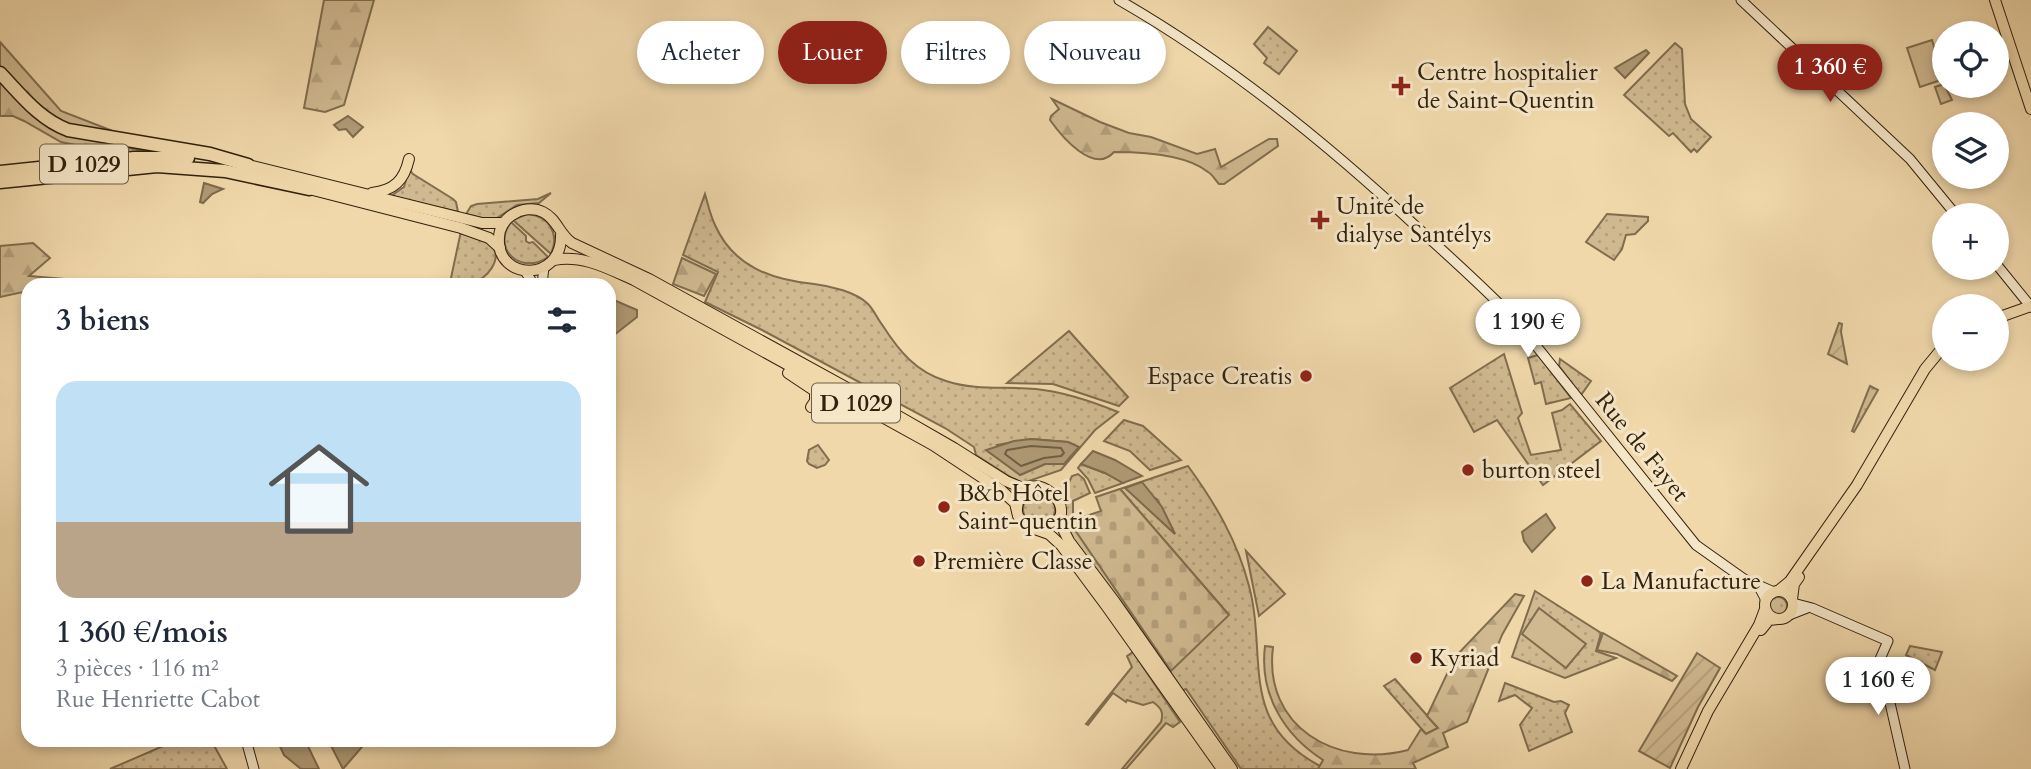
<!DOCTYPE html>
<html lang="fr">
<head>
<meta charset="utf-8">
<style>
	body { margin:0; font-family:Cardo,serif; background:#f6f6f7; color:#1f2937; height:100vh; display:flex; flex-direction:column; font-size:26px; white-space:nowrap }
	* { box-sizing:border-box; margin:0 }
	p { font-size:23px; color:#747a83 }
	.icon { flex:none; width:38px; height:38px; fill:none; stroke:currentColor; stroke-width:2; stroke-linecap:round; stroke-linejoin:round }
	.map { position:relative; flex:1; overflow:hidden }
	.side { position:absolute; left:21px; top:278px; width:595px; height:469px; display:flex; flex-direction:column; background:#fff; border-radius:21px; box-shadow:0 4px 10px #0003 }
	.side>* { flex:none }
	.banner { position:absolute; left:637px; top:21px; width:665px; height:63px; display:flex; gap:14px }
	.tools { position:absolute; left:1932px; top:21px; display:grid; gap:14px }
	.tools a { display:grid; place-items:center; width:77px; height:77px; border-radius:50%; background:#fff; box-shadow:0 4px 10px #0003; font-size:35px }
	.price { position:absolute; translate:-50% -60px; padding:0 16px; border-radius:24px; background:#fff; color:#222; font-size:23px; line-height:46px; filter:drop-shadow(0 2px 4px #0008) }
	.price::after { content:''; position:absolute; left:50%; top:42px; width:21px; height:16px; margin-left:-10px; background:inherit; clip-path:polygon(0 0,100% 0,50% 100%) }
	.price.selected { background:#8f2418; color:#fff }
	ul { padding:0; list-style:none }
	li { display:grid; align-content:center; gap:14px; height:371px; padding:0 35px }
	li span { display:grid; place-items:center; height:217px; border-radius:21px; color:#555 }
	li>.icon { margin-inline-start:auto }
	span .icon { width:126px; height:126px; fill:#fffc; stroke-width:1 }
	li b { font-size:30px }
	h2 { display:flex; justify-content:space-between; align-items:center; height:84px; padding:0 35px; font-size:30px }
	.chip { padding:0 24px; border-radius:32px; background:#fff; box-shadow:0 4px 10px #0003; font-size:24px; line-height:63px }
	.chip.selected { background:#8f2418; color:#fff }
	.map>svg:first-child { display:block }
	.grass { fill:url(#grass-dots); stroke:#806d4e; stroke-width:2; fill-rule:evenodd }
	.forest { fill:url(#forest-firs); stroke:#806d4e; stroke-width:2 }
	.cemetery { fill:url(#cemetery-stones); stroke:#806d4e; stroke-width:2 }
	.garden { fill:url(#garden-furrows); stroke:#806d4e; stroke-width:2 }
	.pitch { fill:#d0b990; stroke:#806d4e; stroke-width:2 }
	.water { fill:#af9a75; stroke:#7d6a4b; stroke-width:2 }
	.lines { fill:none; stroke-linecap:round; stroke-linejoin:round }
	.shore { stroke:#705e41; stroke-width:2 }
	.secondary-casing { stroke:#31210d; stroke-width:11 }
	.primary-casing { stroke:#31210d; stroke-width:12 }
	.highway-casing { stroke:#31210d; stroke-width:15 }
	.secondary { stroke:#f5e6c8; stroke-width:9 }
	.primary { stroke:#f0d8ab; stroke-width:10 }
	.highway { stroke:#f0d8ab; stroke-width:12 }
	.poi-dot { fill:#8f2418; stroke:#f5e6c8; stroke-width:2.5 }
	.labels { text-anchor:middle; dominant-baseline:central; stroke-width:6; stroke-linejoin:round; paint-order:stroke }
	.shield { fill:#f5e6c8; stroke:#6c5c45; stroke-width:2 }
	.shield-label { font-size:23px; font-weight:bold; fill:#31210d }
	.poi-label { font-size:24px; fill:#31210d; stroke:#f5e6c8; text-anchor:start }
	.street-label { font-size:24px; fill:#31210d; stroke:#f5e6c8 }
</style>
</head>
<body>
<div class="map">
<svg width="2031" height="769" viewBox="0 0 2031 769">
	<defs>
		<pattern id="grass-dots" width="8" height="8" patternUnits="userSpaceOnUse" patternTransform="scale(1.75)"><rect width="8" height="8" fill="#d0b990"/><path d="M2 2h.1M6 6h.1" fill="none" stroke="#b39f7b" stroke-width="1.8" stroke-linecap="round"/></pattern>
		<pattern id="forest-firs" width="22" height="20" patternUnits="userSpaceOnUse" patternTransform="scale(1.75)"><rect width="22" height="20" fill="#d0b990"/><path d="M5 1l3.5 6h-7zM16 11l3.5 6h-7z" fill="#b39f7b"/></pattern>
		<pattern id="cemetery-stones" width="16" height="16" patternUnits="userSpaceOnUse" patternTransform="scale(1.75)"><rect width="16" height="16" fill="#d0b990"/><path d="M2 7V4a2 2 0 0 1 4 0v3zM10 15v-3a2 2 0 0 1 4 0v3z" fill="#b39f7b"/></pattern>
		<pattern id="garden-furrows" width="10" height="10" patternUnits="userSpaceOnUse" patternTransform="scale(1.75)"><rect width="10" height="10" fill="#d0b990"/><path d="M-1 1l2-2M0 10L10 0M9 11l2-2" fill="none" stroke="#b39f7b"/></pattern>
	</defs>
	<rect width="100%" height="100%" fill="#f0d8ab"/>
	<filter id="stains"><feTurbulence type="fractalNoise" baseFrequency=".00286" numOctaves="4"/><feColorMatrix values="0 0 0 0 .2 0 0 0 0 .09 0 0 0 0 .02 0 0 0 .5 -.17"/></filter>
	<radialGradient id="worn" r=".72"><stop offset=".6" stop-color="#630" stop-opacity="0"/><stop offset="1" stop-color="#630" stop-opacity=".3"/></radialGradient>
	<!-- grass -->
	<g class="grass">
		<path d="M 1268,27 L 1297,51 L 1279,74 L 1264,63 L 1267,58 L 1254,44 Z"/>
		<path d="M 1675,43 L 1682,49 L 1685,104 L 1691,119 L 1711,137 L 1697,152 L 1694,149 L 1691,152 L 1673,133 L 1669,136 L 1624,95 Z"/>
		<path d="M 409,169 L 413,174 L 453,199 L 456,202 L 458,212 L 391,196 L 404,187 Z"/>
		<path d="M 551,193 L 539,203 L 517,205 L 497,218 L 490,220 L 466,214 L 471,206 L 477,204 L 538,199 Z"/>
		<path d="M 705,194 C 708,204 710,215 715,225 C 733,266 771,280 814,284 C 831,286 856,292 868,304 C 874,310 878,320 883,326 C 899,351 916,372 946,381 C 976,391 1005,386 1036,389 C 1065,392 1091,401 1118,412 L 1095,430 L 1061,470 L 1023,483 L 1012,478 L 976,455 L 974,447 L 945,428 L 762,330 L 705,302 L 718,272 L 683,255 ZM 1031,439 L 1068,442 L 1079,447 L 1064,463 L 1045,464 L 1020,475 L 997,445 Z"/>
		<path d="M 527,214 C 549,216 560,233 551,254 L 513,220 Z"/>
		<path d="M 1607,214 L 1648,217 L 1648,221 L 1635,234 L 1626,235 L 1622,249 L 1614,260 L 1586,242 Z"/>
		<path d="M 511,222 L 526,236 L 526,241 L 529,243 L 533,242 L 548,257 C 521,276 491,249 511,222 Z"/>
		<path d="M 461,231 C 471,235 485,238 491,245 C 504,259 486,280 472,283 C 467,285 460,283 455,283 L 451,278 Z"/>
		<path d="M 1069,331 L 1128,397 L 1119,406 L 1053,384 L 1007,383 Z"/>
		<path d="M 1504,354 L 1522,413 L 1518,418 L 1531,455 L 1561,450 L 1552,413 L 1562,410 L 1570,404 L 1601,441 L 1543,485 L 1497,420 L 1474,432 L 1450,388 Z"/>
		<path d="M 1538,355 L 1571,398 L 1546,404 L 1541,382 L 1535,384 L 1528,358 Z"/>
		<path d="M 1560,359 L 1591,381 L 1581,395 L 1559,366 Z"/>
		<path d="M 1870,386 L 1878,390 L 1854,432 L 1852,431 Z"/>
		<path d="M 1124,420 L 1143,426 L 1181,460 L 1150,470 L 1130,451 L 1104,441 Z"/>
		<path d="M 818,445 L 829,460 L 825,465 L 817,468 L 809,464 L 807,461 L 809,450 Z"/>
		<path d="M 1081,464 L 1105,473 L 1123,483 L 1095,493 L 1088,479 L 1078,468 Z"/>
		<path d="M 1188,466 C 1215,503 1237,540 1249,586 C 1268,657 1237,722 1320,766 L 1318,769 L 1241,769 L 1186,689 L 1181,691 L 1074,543 L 1064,521 L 1065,509 L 1063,495 L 1072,476 L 1078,474 L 1084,479 L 1090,493 L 1073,501 L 1073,527 L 1229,615 L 1120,489 ZM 1126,488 L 1157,499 L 1175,534 Z"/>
		<circle cx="1039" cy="509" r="16"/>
		<path d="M 1246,551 L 1285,594 L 1259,616 Z"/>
		<path d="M 1535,591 L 1601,633 L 1596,651 L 1616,658 L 1565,678 L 1512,657 Z"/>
		<circle cx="1778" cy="606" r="9"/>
		<path d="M 1910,646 L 1942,652 L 1935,670 L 1906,655 Z"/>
		<path d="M 1133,652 L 1180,722 L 1173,727 L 1166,723 L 1126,769 L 1122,769 L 1161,722 C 1164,712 1161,708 1153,702 L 1143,705 L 1127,700 L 1126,702 L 1113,693 L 1088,725 L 1086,724 L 1132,667 L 1127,656 Z"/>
		<path d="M 1395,679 L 1438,728 L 1426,734 L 1384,686 Z"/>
		<path d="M 1505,683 L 1554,702 L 1561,701 L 1569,705 L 1565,713 L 1572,732 L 1529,751 L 1520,725 L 1532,708 L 1515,695 L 1499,701 Z"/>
		<path d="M 177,740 L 211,740 L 227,769 L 110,769 Z"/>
	</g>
	<!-- forest -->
	<g class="forest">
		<path d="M 324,0 L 374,0 L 344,105 L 325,112 L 304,108 Z"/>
		<path d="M 0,42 L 61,111 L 118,133 L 122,147 L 150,152 L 115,153 L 61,142 L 24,121 L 13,116 L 0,116 Z"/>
		<path d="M 1052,99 L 1100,122 L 1129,133 L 1151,137 L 1197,154 L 1215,149 L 1221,167 L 1269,139 L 1277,139 L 1278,146 L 1224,184 L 1219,184 C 1215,180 1213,175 1208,172 C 1186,154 1141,152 1114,152 C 1094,175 1062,137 1050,120 L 1051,116 L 1059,109 Z"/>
		<path d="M 33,243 L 50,258 L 29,276 L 137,285 L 28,285 L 28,291 L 0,297 L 0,246 Z"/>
		<path d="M 682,258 L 716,274 L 704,296 L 673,284 Z"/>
		<path d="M 1515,594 L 1524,596 L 1502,635 L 1467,722 L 1443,733 L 1448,747 L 1413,763 L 1416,769 L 1318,769 L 1323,760 C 1284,735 1259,694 1265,646 L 1273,647 C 1263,726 1335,769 1408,750 L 1421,729 L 1426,734 L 1438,728 L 1427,716 L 1455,657 Z"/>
		<path d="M 1603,633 L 1677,676 L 1672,681 L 1617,654 L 1597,650 Z"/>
	</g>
	<!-- cemetery -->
	<path class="cemetery" d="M 1120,489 L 1229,615 L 1171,671 L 1073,527 L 1072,521 L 1101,511 L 1096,497 Z"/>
	<!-- garden -->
	<g class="garden">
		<path d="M 1839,323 L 1842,324 L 1841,332 L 1847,364 L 1828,354 Z"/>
		<path d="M 1697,653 L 1720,668 L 1698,707 L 1670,768 L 1639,751 Z"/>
	</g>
	<!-- pitch -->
	<g class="pitch">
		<path d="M 1932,40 L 1944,79 L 1920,87 L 1907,48 Z"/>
		<path d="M 1944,84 L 1952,100 L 1941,104 L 1935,87 Z"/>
		<path d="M 1539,608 L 1586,644 L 1566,668 L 1522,634 Z"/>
	</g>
	<!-- water -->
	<g class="water">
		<path d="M 1646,50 L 1649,53 L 1625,78 L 1615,68 Z"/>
		<path d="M 348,116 L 363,127 L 353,137 L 346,129 L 339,130 L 334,125 Z"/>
		<path d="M 204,183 L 223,189 L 212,194 L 203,203 L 200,202 Z"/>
		<path d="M 609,298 L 637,310 L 637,317 L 609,339 Z"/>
		<path d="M 1031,439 L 1068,442 L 1079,447 L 1064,464 L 1045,464 L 1020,475 L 986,450 L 1014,441 Z"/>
		<path d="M 1093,451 L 1115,460 L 1142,476 L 1123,483 L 1105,473 L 1081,464 Z"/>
		<path d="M 1142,482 L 1162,507 L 1175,534 L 1125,488 Z"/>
		<path d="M 1546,514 L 1555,528 L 1532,552 L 1524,541 L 1522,532 Z"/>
		<path d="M 277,740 L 305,740 L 319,769 L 301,769 L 284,755 Z"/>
		<path d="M 328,740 L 368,740 L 343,769 Z"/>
	</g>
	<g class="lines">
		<!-- shore -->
		<path class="shore" d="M 1031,446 L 1061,448 L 1064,453 L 1061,456 L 1044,458 L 1021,466 L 1005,454 L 1007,450 Z"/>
		<defs>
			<g id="secondary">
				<path d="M 1119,0 C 1229,63 1328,144 1420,230 C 1453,260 1486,289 1517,322 L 1696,545 L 1744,579 L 1774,592"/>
				<path d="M 1741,0 L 1910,159 L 1956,215"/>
				<path d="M 1997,265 L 2031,307"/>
				<path d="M 525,271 L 534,285"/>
				<path d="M 542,285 L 544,267"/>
				<path d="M 1759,587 L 1766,600"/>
				<path d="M 1793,603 L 1812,608 L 1888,641 L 1880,659 L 1905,769"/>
				<path d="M 1789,615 L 1807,608"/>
				<path d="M 246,740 L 254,769"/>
			</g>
			<g id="primary">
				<path d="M 1995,0 L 2031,109"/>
				<path d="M 248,165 L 482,223 L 504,223"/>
				<path d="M 309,189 L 461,228 L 489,238 L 500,248"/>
				<path d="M 372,193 C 394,190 404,181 409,159"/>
				<path d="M 561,235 C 562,283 496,281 499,238 C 499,229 504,220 512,215 C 521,209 533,207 543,212 C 557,219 559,234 572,243 L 649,279 L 900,417 L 954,448 L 1006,481 L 1027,490"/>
				<path d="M 554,260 C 582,254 609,269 634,280 L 933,445 L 1001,490 L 1015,503 L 1018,516 L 1026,526 L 1049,534 L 1061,545 L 1107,607 L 1222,769"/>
				<path d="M 1997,318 L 2031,306"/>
				<path d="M 788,373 L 815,391 L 815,401 L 811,407"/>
				<path d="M 819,412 L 827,401 L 838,401 L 846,405"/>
				<path d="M 1017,508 C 1024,454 1095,516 1041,530"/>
				<path d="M 1058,519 L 1069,541 L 1115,602 L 1232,769"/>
				<path d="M 1778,591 L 1790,581 L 1857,485 L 1925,369 L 1944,346"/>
				<circle cx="1779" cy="605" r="14"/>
				<path d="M 1792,599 L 1794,584 L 1799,577"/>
				<path d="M 1761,630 L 1769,620 L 1778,619"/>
				<path d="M 1681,769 L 1708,711 L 1759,625 L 1765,609"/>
			</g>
			<g id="highway">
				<path d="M 0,73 C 21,95 39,119 68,130 L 210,154 L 248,165"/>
				<path d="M 0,172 L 134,158 L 188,158"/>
				<path d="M 0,182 L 157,166 L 225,171 L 309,189"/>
			</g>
		</defs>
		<!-- secondary casing -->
		<use href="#secondary" class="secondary-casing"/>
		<!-- primary casing -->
		<use href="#primary" class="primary-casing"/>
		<!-- highway casing -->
		<use href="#highway" class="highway-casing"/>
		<!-- secondary -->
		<use href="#secondary" class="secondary"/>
		<!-- primary -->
		<use href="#primary" class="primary"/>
		<!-- highway -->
		<use href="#highway" class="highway"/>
	</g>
	<!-- markers -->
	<g class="poi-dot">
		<path d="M1397.5 75.5h7v7h7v7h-7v7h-7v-7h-7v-7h7z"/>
		<path d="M1316.5 209.5h7v7h7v7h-7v7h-7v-7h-7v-7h7z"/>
		<circle cx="1306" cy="376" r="7"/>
		<circle cx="1468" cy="470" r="7"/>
		<circle cx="944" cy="507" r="7"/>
		<circle cx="919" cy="561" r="7"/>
		<circle cx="1587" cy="581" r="7"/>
		<circle cx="1416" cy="658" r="7"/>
	</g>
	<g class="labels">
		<!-- shield labels -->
		<g class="shield">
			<rect x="40" y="144.5" width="88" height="39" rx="5"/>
			<rect x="812" y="383.5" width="88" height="39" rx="5"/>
		</g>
		<g class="shield-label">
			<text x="84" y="164">D 1029</text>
			<text x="856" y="403">D 1029</text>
		</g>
		<!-- poi labels -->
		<g class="poi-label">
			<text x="1417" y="72">Centre hospitalier<tspan x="1417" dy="28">de Saint-Quentin</tspan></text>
			<text x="1336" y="206">Unité de<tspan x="1336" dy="28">dialyse Santélys</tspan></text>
			<text x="1292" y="376" text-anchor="end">Espace Creatis</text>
			<text x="1482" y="470">burton steel</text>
			<text x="958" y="493">B&amp;b Hôtel<tspan x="958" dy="28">Saint-quentin</tspan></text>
			<text x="933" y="561">Première Classe</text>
			<text x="1601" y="581">La Manufacture</text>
			<text x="1430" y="658">Kyriad</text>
		</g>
		<!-- street labels -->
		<g class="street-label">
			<text transform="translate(1642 447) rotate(51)">Rue de Fayet</text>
		</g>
	</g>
	<rect width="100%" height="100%" filter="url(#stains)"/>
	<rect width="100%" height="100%" fill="url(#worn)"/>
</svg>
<div class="tools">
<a><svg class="icon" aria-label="locate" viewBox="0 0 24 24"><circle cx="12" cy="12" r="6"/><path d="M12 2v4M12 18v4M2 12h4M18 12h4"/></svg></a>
<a><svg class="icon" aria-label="layers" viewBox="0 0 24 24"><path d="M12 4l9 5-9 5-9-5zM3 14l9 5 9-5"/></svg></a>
<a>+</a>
<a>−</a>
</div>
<b class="price selected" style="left:1830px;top:104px">1 360 €</b>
<b class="price" style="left:1528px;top:359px">1 190 €</b>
<b class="price" style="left:1878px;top:717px">1 160 €</b>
<div class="banner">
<a class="chip">Acheter</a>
<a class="chip selected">Louer</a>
<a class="chip">Filtres</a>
<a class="chip">Nouveau</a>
</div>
<section class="side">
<h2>3 biens<svg class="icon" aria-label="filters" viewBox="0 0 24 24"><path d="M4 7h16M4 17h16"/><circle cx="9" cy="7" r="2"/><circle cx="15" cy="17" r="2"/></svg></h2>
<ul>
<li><span style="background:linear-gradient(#bfe0f5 65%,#b9a48a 0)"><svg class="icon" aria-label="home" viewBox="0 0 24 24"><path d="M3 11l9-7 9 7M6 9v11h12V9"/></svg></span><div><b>1 360 €/mois</b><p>3 pièces · 116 m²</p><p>Rue Henriette Cabot</p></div></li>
</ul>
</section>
</div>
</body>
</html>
